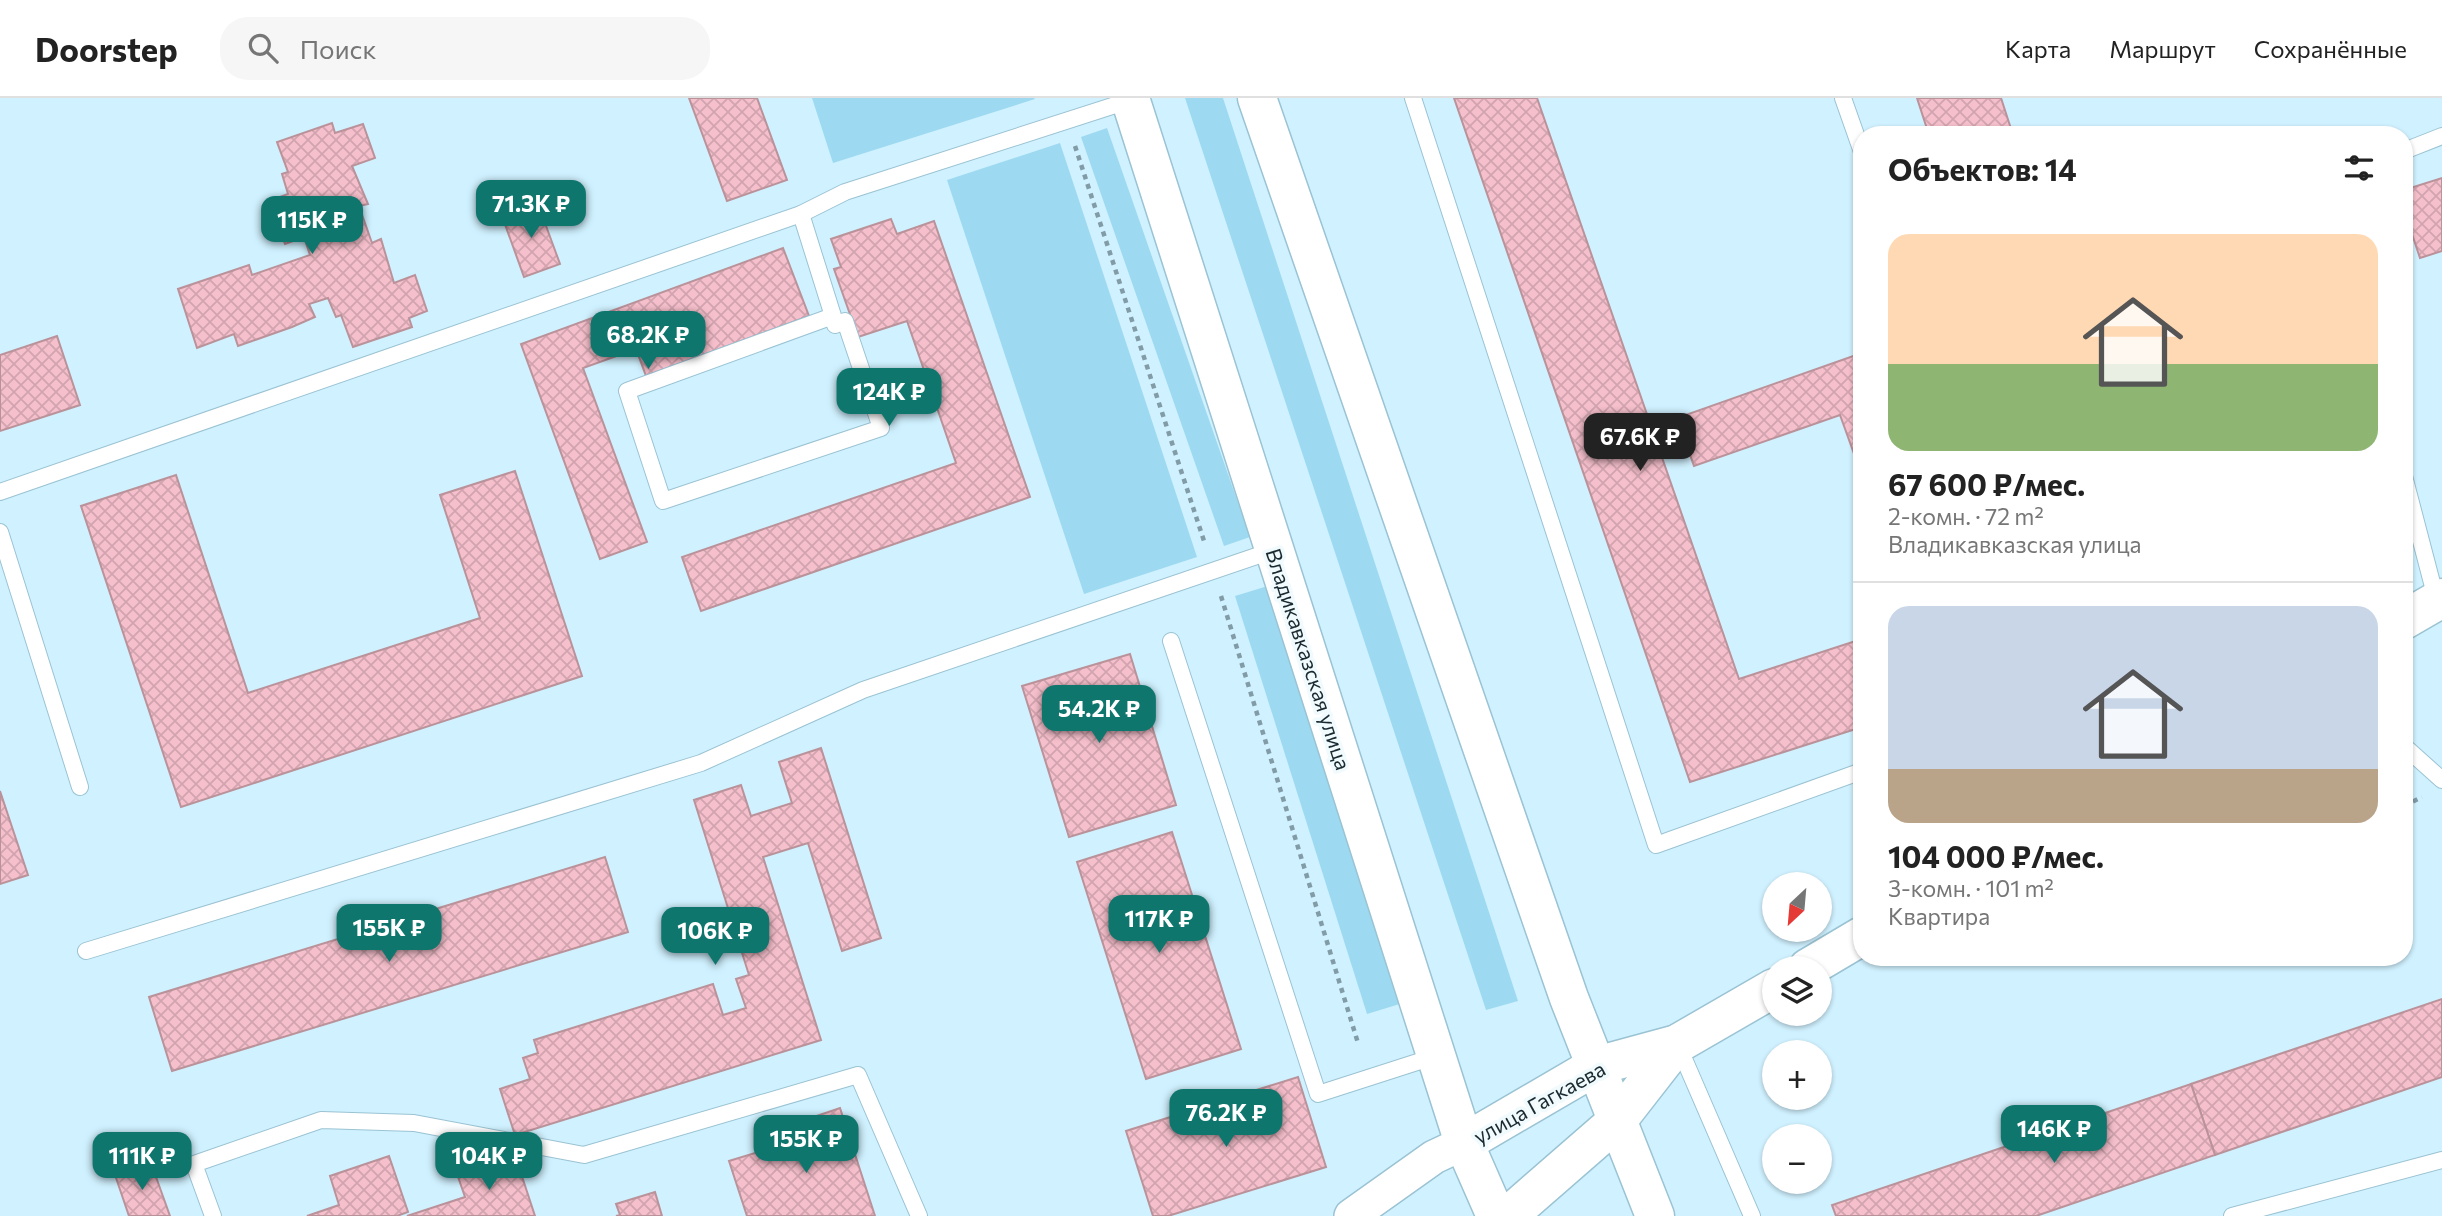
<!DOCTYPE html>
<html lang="ru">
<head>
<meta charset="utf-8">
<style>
	body { margin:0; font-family:Commissioner,sans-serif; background:#f6f6f6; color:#222; height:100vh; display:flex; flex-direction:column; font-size:26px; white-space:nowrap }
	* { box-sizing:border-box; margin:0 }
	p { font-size:23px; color:#767676 }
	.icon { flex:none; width:38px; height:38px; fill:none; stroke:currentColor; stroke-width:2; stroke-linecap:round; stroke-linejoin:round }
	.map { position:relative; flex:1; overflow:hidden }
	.sheet { position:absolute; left:1853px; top:28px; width:560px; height:840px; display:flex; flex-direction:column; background:#fff; border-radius:28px; box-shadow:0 2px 5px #0004 }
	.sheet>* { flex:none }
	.needle { width:46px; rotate:206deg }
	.buttons { position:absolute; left:1762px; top:774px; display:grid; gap:14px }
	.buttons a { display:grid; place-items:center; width:70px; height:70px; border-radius:50%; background:#fff; box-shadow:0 2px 5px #0004; font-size:35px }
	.price { position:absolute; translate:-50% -60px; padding:0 16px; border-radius:14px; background:#0f766e; color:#fff; font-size:23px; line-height:46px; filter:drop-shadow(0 2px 4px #0008) }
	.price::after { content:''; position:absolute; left:50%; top:42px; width:21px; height:16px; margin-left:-10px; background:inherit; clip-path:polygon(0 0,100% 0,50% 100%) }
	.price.on { background:#222; color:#fff }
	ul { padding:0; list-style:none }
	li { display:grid; align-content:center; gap:14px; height:371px; padding:0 35px }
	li+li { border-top:2px solid #e0e0e0 }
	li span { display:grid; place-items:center; height:217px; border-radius:21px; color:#555 }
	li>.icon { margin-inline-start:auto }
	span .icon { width:126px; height:126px; fill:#fffc; stroke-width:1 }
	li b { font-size:30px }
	h2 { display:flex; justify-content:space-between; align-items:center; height:84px; padding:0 35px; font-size:30px }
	header { display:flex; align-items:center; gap:42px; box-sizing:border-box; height:98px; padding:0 35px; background:#fff; border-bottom:2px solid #e0e0e0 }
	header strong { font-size:33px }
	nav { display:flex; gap:38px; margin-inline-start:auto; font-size:24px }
	.search { width:490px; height:63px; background:#f6f6f6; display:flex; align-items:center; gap:18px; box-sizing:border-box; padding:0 24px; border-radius:28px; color:#767676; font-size:26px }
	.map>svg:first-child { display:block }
	.grass { fill:#9ddaf1 }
	.building { fill:url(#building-cross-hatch); stroke:#ba929a; stroke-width:2 }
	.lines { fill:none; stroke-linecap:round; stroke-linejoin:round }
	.lane-casing { stroke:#9ac3d3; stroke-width:18 }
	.street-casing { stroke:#9ac3d3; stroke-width:36 }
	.secondary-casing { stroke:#9ac3d3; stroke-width:41 }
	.path { stroke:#829ca7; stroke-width:4.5; stroke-dasharray:5 5; stroke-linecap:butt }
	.lane { stroke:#fff; stroke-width:16 }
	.street { stroke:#fff; stroke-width:33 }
	.secondary { stroke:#fff; stroke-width:38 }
	.labels { text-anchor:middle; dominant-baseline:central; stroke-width:7; stroke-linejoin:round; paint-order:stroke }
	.street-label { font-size:21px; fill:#192a30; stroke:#f1fafd }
</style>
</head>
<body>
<header>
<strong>Doorstep</strong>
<div class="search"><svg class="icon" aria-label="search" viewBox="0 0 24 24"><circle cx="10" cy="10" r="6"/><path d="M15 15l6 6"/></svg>Поиск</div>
<nav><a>Карта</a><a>Маршрут</a><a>Сохранённые</a></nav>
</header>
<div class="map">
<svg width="2442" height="1118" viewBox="0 0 2442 1118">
	<defs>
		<pattern id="building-cross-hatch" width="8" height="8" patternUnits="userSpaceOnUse" patternTransform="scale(1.75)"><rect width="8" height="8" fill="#f5bfcb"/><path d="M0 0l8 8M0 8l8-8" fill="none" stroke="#d1a4af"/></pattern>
	</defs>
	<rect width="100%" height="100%" fill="#d0f1ff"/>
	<!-- grass -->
	<g class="grass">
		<path d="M 812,0 L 1034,0 L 1035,1 L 833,65 Z"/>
		<path d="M 1185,0 L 1223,0 L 1518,903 L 1486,912 Z"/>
		<path d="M 1107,30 L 1250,439 L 1224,448 L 1081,39 Z"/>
		<path d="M 1060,45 L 1197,459 L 1084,496 L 947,82 Z"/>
		<path d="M 1271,487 L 1403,905 L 1367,916 L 1235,498 Z"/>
	</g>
	<!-- building -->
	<g class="building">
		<path d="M 689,0 L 757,0 L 787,82 L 727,103 Z"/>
		<path d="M 1454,0 L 1537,0 L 1739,581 L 1862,541 L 1862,629 L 1690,684 Z"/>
		<path d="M 1917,0 L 2001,0 L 2013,37 L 1929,37 Z"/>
		<path d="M 332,25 L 335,35 L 363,26 L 375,60 L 352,68 L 368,106 L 359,108 L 372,145 L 381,141 L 394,185 L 415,177 L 427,213 L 409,220 L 412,229 L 353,249 L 341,217 L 336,219 L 328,200 L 309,206 L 315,219 L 292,229 L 238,248 L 234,236 L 197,250 L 178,191 L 249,167 L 252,177 L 310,157 L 304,139 L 285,146 L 269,103 L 288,96 L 282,76 L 288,74 L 277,44 Z"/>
		<path d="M 2442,80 L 2442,153 L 2420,160 L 2404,112 L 2404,92 Z"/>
		<path d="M 538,106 L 560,166 L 524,179 L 502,118 Z"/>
		<path d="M 891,121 L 897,136 L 934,123 L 1030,399 L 701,513 L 682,459 L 956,365 L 907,223 L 858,239 L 834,171 L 841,169 L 831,141 Z"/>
		<path d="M 783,150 L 809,218 L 646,278 L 636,251 L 583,270 L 647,444 L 600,461 L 521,246 Z"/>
		<path d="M 57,238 L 80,307 L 0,333 L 0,257 Z"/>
		<path d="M 1862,255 L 1862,378 L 1840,317 L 1694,368 L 1677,320 Z"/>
		<path d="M 515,373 L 582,578 L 181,709 L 81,408 L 176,377 L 248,595 L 480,520 L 440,397 Z"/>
		<path d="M 1130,556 L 1176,707 L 1069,739 L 1022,588 Z"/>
		<path d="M 821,650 L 881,840 L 842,853 L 808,745 L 763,759 L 821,942 L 515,1037 L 500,991 L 530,981 L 523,960 L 538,955 L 534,942 L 713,886 L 723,917 L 746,910 L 736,881 L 749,877 L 694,702 L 741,687 L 751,718 L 792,705 L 779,664 Z"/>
		<path d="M 0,693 L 28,777 L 0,786 Z"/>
		<path d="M 1172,734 L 1241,951 L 1146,981 L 1077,764 Z"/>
		<path d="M 605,759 L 628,834 L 172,973 L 149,899 Z"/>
		<path d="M 2442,901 L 2442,979 L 2215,1057 L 2191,986 Z"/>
		<path d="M 1298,979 L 1326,1069 L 1168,1118 L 1153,1118 L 1126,1033 Z"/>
		<path d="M 2191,986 L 2215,1057 L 2036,1118 L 1836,1118 L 1832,1107 Z"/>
		<path d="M 840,1010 L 875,1118 L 747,1118 L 729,1063 L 807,1039 L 802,1023 Z"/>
		<path d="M 514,1054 L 535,1118 L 407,1118 L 465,1099 L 456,1073 Z"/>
		<path d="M 389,1058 L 408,1114 L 397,1118 L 307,1118 L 339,1107 L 330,1078 Z"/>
		<path d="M 151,1065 L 170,1118 L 129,1118 L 115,1077 Z"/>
		<path d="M 655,1094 L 662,1118 L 616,1118 L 620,1117 L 616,1106 Z"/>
	</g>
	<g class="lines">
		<defs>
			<g id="lane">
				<path d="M 1413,0 L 1656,747 L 1862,673"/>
				<path d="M 1843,0 L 1862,54"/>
				<path d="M 2404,53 L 2442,38"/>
				<path d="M 833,218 L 835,227 L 845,223 L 881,330 L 663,403 L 627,293 L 833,218 L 801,116 L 845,94 L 1131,2"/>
				<path d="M 2404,378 L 2437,504"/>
				<path d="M 0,394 L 801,116"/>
				<path d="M 0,434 L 80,689"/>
				<path d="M 1171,543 L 1318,996 L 1436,958"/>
				<path d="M 2404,648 L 2442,682"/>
				<path d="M 86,853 L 701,665 L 863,592 L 1274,452"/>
				<path d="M 1678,947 L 1752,1118"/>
				<path d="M 213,1118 L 194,1066 L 321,1022 L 414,1025 L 584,1057 L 858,977 L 919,1118"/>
				<path d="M 2232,1118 L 2442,1062"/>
			</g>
			<path id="street" d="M 1351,1118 L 1434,1059 L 1464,1045"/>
			<g id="secondary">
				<path d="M 1130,0 L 1464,1045 L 1496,1118"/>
				<path d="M 1257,0 L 1569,900 L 1655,1118"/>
				<path d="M 2404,522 L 2442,500"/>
				<path d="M 1808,870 L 1862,838"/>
				<path d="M 1464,1045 L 1596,968 L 1677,946 L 1774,890"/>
				<path d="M 1508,1118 L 1617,1023 L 1677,946"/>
			</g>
		</defs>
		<!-- lane casing -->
		<use href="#lane" class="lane-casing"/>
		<!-- street casing -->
		<use href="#street" class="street-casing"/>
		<!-- secondary casing -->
		<use href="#secondary" class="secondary-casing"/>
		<!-- path -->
		<g class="path">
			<path d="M 1075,48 L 1205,446"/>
			<path d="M 1221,498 L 1358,945"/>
			<path d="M 2404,708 L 2422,699"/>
		</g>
		<!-- lane -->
		<use href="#lane" class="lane"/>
		<!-- street -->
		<use href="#street" class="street"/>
		<!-- secondary -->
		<use href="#secondary" class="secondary"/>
	</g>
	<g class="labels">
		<!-- street labels -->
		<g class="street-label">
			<text transform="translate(1309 561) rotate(72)">Владикавказская улица</text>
			<text transform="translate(1539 1004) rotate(-29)">улица Гагкаева</text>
		</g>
	</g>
</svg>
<div class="buttons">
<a><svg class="needle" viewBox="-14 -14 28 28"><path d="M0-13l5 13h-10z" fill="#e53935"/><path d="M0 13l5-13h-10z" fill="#767676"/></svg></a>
<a><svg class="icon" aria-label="layers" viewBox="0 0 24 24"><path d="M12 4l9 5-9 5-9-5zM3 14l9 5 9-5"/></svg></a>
<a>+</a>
<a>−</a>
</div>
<b class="price" style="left:531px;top:142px">71.3K ₽</b>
<b class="price" style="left:312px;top:158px">115K ₽</b>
<b class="price" style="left:648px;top:273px">68.2K ₽</b>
<b class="price" style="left:889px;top:330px">124K ₽</b>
<b class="price on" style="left:1640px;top:375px">67.6K ₽</b>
<b class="price" style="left:1099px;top:647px">54.2K ₽</b>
<b class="price" style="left:1159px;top:857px">117K ₽</b>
<b class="price" style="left:389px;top:866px">155K ₽</b>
<b class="price" style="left:715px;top:869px">106K ₽</b>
<b class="price" style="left:1226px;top:1051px">76.2K ₽</b>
<b class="price" style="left:2054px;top:1067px">146K ₽</b>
<b class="price" style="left:806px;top:1077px">155K ₽</b>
<b class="price" style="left:142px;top:1094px">111K ₽</b>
<b class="price" style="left:489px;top:1094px">104K ₽</b>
<section class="sheet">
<h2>Объектов: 14<svg class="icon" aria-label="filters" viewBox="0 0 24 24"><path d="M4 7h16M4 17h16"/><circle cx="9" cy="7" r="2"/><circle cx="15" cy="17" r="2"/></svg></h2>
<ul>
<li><span style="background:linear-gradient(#ffd9b3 60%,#8fb573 0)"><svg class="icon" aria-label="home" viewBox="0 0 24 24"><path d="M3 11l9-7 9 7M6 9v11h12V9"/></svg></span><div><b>67 600 ₽/мес.</b><p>2-комн. · 72 m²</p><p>Владикавказская улица</p></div></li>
<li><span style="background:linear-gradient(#c9d6e8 75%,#b9a48a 0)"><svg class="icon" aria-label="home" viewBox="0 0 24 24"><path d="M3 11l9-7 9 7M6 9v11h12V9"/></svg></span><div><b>104 000 ₽/мес.</b><p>3-комн. · 101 m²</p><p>Квартира</p></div></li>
</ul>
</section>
</div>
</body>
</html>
